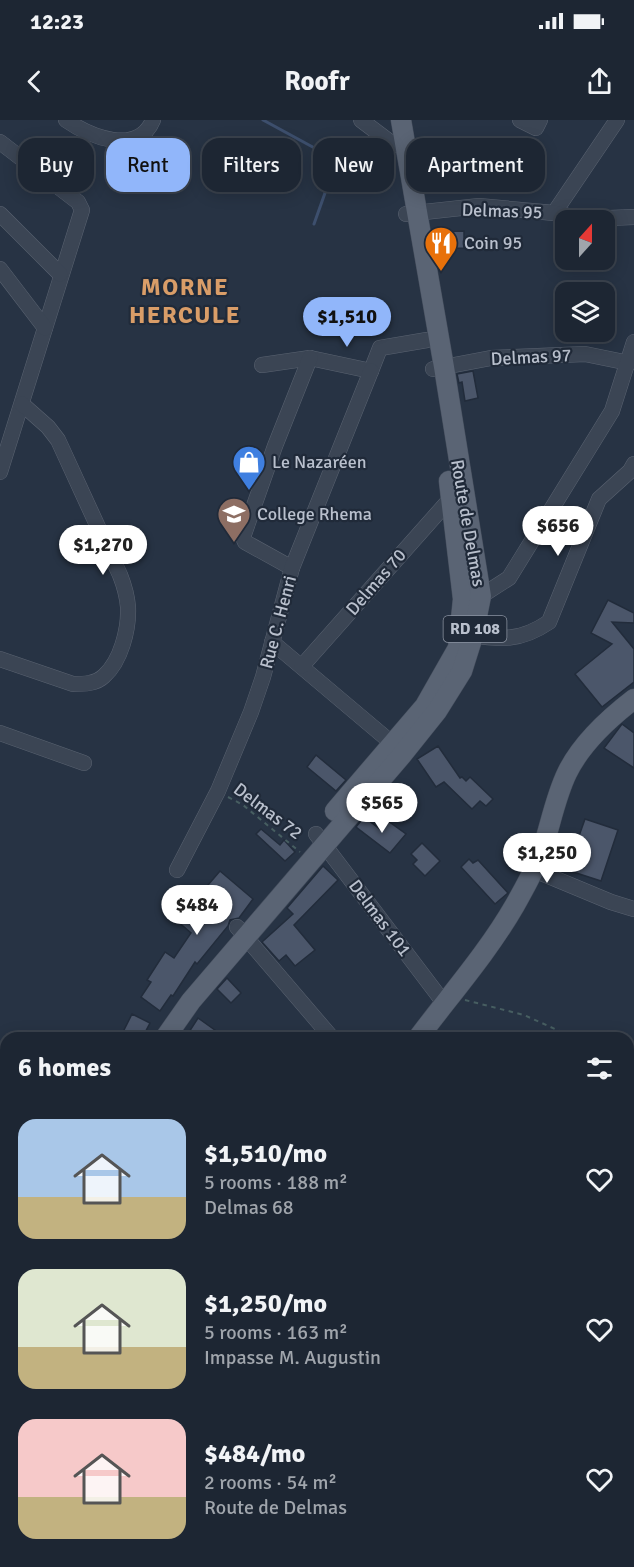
<!DOCTYPE html>
<html lang="en">
<head>
<meta charset="utf-8">
<style>
	body { margin:0; font-family:Signika,sans-serif; background:#2a323f; color:#f1f3f6; height:100vh; display:flex; flex-direction:column; font-size:22px; white-space:nowrap }
	* { box-sizing:border-box; margin:0 }
	p { font-size:20px; color:#a0a5ac }
	.icon { flex:none; width:33px; height:33px; fill:none; stroke:currentColor; stroke-width:2; stroke-linecap:round; stroke-linejoin:round }
	.map { position:relative; flex:1; overflow:hidden }
	.details { position:absolute; left:0px; top:912px; width:634px; height:536px; display:flex; flex-direction:column; background:#1d2633; border-radius:18px 18px 0 0; box-shadow:0 3px 15px #0003,0 0 0 2px #3b434e }
	.details>* { flex:none }
	.banner { position:absolute; left:18px; top:18px; width:598px; height:54px; display:flex; gap:12px }
	.needle { width:39px; rotate:21deg }
	.controls { position:absolute; left:555px; top:90px; display:grid; gap:12px }
	.controls a { display:grid; place-items:center; width:60px; height:60px; border-radius:12px; background:#1d2633; box-shadow:0 3px 15px #0003,0 0 0 2px #3b434e; font-size:30px }
	.price { position:absolute; translate:-50% -51px; padding:0 14px; border-radius:21px; background:#fff; color:#222; font-size:20px; line-height:39px; filter:drop-shadow(0 2px 3px #0008) }
	.price::after { content:''; position:absolute; left:50%; top:36px; width:18px; height:14px; margin-left:-9px; background:inherit; clip-path:polygon(0 0,100% 0,50% 100%) }
	.price.active { background:#91b6fa; color:#111 }
	ul { padding:0; list-style:none }
	li { display:flex; align-items:center; gap:18px; height:150px; padding:0 18px }
	li span { display:grid; place-items:center; flex:none; width:168px; height:120px; border-radius:18px; color:#555 }
	li>.icon { margin-inline-start:auto }
	span .icon { width:72px; height:72px; fill:#fffc; stroke-width:1 }
	li b { font-size:26px }
	h2 { display:flex; justify-content:space-between; align-items:center; height:72px; padding:0 18px; font-size:26px }
	.chip { padding:0 21px; border-radius:18px; background:#1d2633; box-shadow:0 3px 15px #0003,0 0 0 2px #3b434e; font-size:21px; line-height:54px }
	.chip.active { background:#91b6fa; color:#111 }
	.status { display:flex; justify-content:space-between; align-items:center; height:42px; padding:0 30px; background:#1d2633; direction:ltr }
	.status svg { height:16px; fill:currentColor }
	header { display:flex; justify-content:space-between; align-items:center; height:78px; padding:0 18px; background:#1d2633; font-size:27px; font-weight:700 }
	.map>svg:first-child { display:block }
	.lines { fill:none; stroke-linecap:round; stroke-linejoin:round }
	.stream { stroke:#3d4f6d; stroke-width:3 }
	.building { fill:#4b566a; stroke:#222c3b; stroke-width:1.5 }
	.minor-casing { stroke:#5a6371; stroke-width:16 }
	.major-casing { stroke:#454e5d; stroke-width:21 }
	.path { stroke:#475e61; stroke-width:2; stroke-dasharray:4.5 4.5; stroke-linecap:butt }
	.minor { stroke:#3b4554; stroke-width:15 }
	.major { stroke:#5a6474; stroke-width:20 }
	.labels { text-anchor:middle; dominant-baseline:central; stroke-width:4.5; stroke-linejoin:round; paint-order:stroke }
	.shield { fill:#202a39; stroke:#8b93a1; stroke-width:1.5 }
	.shield-label { font-size:16px; font-weight:bold; fill:#b9c0cd }
	.street-label { font-size:18px; fill:#b9c0cd; stroke:#202a39 }
	.poi-label { font-size:18px; fill:#b9c0cd; stroke:#202a39; text-anchor:start }
	.district-label { font-size:24px; font-weight:bold; letter-spacing:1.5px; fill:#d99d68; stroke:#202a39 }
</style>
</head>
<body>
<div class="status"><b>12:23</b><svg viewBox="0 0 49 12"><path d="M0 12V9h3v3zM5 12V6h3v6zM10 12V3h3v9zM15 12V0h3v12zM26 1h20v11H26zM47 4h2v5h-2z"/></svg></div>
<header><svg class="icon" aria-label="back" viewBox="0 0 24 24"><path d="M15 5l-7 7 7 7"/></svg>Roofr<svg class="icon" aria-label="share" viewBox="0 0 24 24"><path d="M12 15V3M7 8l5-5 5 5M5 13v7h14v-7"/></svg></header>
<div class="map">
<svg width="634" height="1447" viewBox="0 0 634 1447">
	<rect width="100%" height="100%" fill="#273344"/>
	<g class="lines">
		<!-- stream -->
		<g class="stream">
			<path d="M 263,0 L 320,31 L 325,73 L 314,104"/>
			<path d="M 628,1087 L 634,1087"/>
			<path d="M 119,1447 L 133,1442"/>
		</g>
	</g>
	<!-- building -->
	<g class="building">
		<path d="M 464,111 L 464,128 L 436,129 L 433,112 Z"/>
		<path d="M 473,251 L 478,278 L 465,281 L 462,262 L 459,263 L 457,254 Z"/>
		<path d="M 608,480 L 634,493 L 634,503 L 612,502 L 634,529 L 634,562 L 602,587 L 575,554 L 612,524 L 591,513 Z"/>
		<path d="M 622,604 L 634,613 L 634,648 L 604,628 Z"/>
		<path d="M 438,626 L 460,658 L 462,657 L 466,661 L 470,657 L 493,679 L 486,686 L 480,681 L 472,689 L 444,662 L 436,667 L 417,639 Z"/>
		<path d="M 316,635 L 346,660 L 336,671 L 307,647 Z"/>
		<path d="M 364,697 L 381,710 L 388,701 L 406,714 L 390,733 L 356,707 Z"/>
		<path d="M 585,699 L 618,710 L 601,761 L 567,750 Z"/>
		<path d="M 261,709 L 280,725 L 284,720 L 295,732 L 285,741 L 256,714 Z"/>
		<path d="M 422,723 L 440,741 L 425,756 L 413,744 L 417,740 L 411,734 Z"/>
		<path d="M 469,739 L 473,743 L 478,740 L 508,773 L 495,784 L 461,747 Z"/>
		<path d="M 323,746 L 338,760 L 294,805 L 315,830 L 295,846 L 286,835 L 279,841 L 262,822 L 293,794 L 287,788 Z"/>
		<path d="M 220,751 L 253,779 L 239,798 L 230,800 L 228,806 L 197,844 L 195,842 L 173,876 L 171,875 L 160,891 L 141,877 L 151,862 L 147,860 L 165,832 L 174,838 L 191,813 L 176,800 L 185,789 L 188,791 L 204,774 L 202,772 Z"/>
		<path d="M 227,858 L 241,873 L 231,883 L 217,869 Z"/>
		<path d="M 132,894 L 150,903 L 142,918 L 129,918 L 122,914 Z"/>
		<path d="M 198,898 L 226,918 L 197,918 L 189,912 Z"/>
	</g>
	<g class="lines">
		<defs>
			<g id="minor">
				<path d="M 66,0 C 89,16 138,37 153,0"/>
				<path d="M 361,0 L 394,25"/>
				<path d="M 520,0 L 536,8 L 540,0"/>
				<path d="M 0,22 L 78,82 L 82,90 L 0,352"/>
				<path d="M 554,93 L 617,0"/>
				<path d="M 0,94 L 60,154"/>
				<path d="M 406,94 L 479,86 L 554,93 L 584,99 L 634,97"/>
				<path d="M 0,149 L 45,208"/>
				<path d="M 262,245 L 310,238 L 371,251 L 380,228 L 427,220"/>
				<path d="M 433,249 L 491,238 L 585,234 L 629,243"/>
				<path d="M 292,448 L 245,422 L 243,417 L 275,326 L 310,238"/>
				<path d="M 473,477 L 481,476 L 509,458 L 612,291 L 634,222"/>
				<path d="M 463,514 C 499,519 518,523 549,502 L 599,379 L 630,351 L 634,344"/>
				<path d="M 272,522 L 393,624"/>
				<path d="M 0,539 L 73,564 C 83,564 96,564 104,556 C 121,541 129,509 128,487 C 127,475 124,465 120,455 L 58,320 L 48,307 L 22,284"/>
				<path d="M 302,546 L 451,378"/>
				<path d="M 0,613 L 84,643"/>
				<path d="M 316,714 L 444,883"/>
				<path d="M 177,750 L 218,671 L 251,592 L 263,557 L 292,448 L 371,251"/>
				<path d="M 534,750 L 611,782 L 634,789"/>
				<path d="M 237,807 L 332,918"/>
				<path d="M 0,1019 L 6,1022"/>
				<path d="M 0,1109 L 6,1095"/>
				<path d="M 0,1183 L 6,1186"/>
				<path d="M 628,1261 L 634,1279"/>
				<path d="M 0,1357 L 6,1360"/>
				<path d="M 184,1442 L 196,1447"/>
				<path d="M 67,1447 L 70,1442"/>
				<path d="M 277,1447 L 279,1442"/>
				<path d="M 495,1447 L 497,1442"/>
			</g>
			<g id="major">
				<path d="M 335,691 L 425,586 L 458,528 L 463,479 L 449,361"/>
				<path d="M 165,918 L 191,881 L 401,636 L 437,591 L 462,551 L 473,516 L 481,476 L 444,247 L 401,0"/>
				<path d="M 418,918 C 451,874 488,832 515,785 C 524,769 533,753 540,736 C 550,709 554,680 567,653 C 581,624 608,599 634,579"/>
				<path d="M 0,1151 L 6,1146"/>
			</g>
		</defs>
		<!-- minor casing -->
		<use href="#minor" class="minor-casing"/>
		<!-- major casing -->
		<use href="#major" class="major-casing"/>
		<!-- path -->
		<g class="path">
			<path d="M 228,677 L 243,685 L 300,732"/>
			<path d="M 465,880 L 524,895 L 575,918"/>
			<path d="M 628,935 L 634,936"/>
			<path d="M 628,1179 L 634,1184"/>
		</g>
		<!-- minor -->
		<use href="#minor" class="minor"/>
		<!-- major -->
		<use href="#major" class="major"/>
	</g>
	<!-- icons -->
	<defs>
		<symbol id="restaurant-pin" viewBox="-11 -11 22 30"><path d="M0 17L-7.5 6A9.5 9.5 0 1 1 7.5 6Z" fill="#e8710a" stroke="#202a39"/><path d="M-5-6h1v4h1v-4h1v4h1v-4h1v5L-1.5 .5V6h-2V.5L-5-1ZM5-6V6H3V1.5H1.5Q1.5-4 5-6Z" fill="#fff"/></symbol>
		<symbol id="shop-pin" viewBox="-11 -11 22 30"><path d="M0 17L-7.5 6A9.5 9.5 0 1 1 7.5 6Z" fill="#3f7fe0" stroke="#202a39"/><path d="M-5-2.5h2.3a2.7 3.5 0 0 1 5.4 0H5L5.5 6h-11ZM-1.5-2.5h3a1.5 2.3 0 0 0-3 0Z" fill="#fff"/></symbol>
		<symbol id="school-pin" viewBox="-11 -11 22 30"><path d="M0 17L-7.5 6A9.5 9.5 0 1 1 7.5 6Z" fill="#8d6e63" stroke="#202a39"/><path d="M0-5L7-2L0 1L-7-2ZM-4 1L0 2.5L4 1V4Q0 6-4 4Z" fill="#fff"/></symbol>
	</defs>
	<g fill-rule="evenodd">
		<use href="#restaurant-pin" x="422" y="104" width="38" height="52"/>
		<use href="#shop-pin" x="230" y="323" width="38" height="52"/>
		<use href="#school-pin" x="215" y="375" width="38" height="52"/>
	</g>
	<g class="labels">
		<!-- shield labels -->
		<rect class="shield" x="443.5" y="496" width="63" height="26" rx="4.5"/>
		<g class="shield-label">
			<text x="475" y="509">RD 108</text>
		</g>
		<!-- street labels -->
		<g class="street-label">
			<text transform="translate(502 91) rotate(2)">Delmas 95</text>
			<text transform="translate(531 237) rotate(-3)">Delmas 97</text>
			<text transform="translate(468 403) rotate(80)">Route de Delmas</text>
			<text transform="translate(376 462) rotate(-49)">Delmas 70</text>
			<text transform="translate(278 502) rotate(-75)">Rue C. Henri</text>
			<text transform="translate(268 691) rotate(37)">Delmas 72</text>
			<text transform="translate(380 798) rotate(53)">Delmas 101</text>
		</g>
		<!-- poi labels -->
		<g class="poi-label">
			<text x="464" y="123">Coin 95</text>
			<text x="272" y="342">Le Nazaréen</text>
			<text x="257" y="394">College Rhema</text>
		</g>
		<!-- district labels -->
		<g class="district-label">
			<text x="185" y="167">MORNE<tspan x="185" dy="28">HERCULE</tspan></text>
		</g>
	</g>
</svg>
<div class="controls">
<a><svg class="needle" viewBox="-14 -14 28 28"><path d="M0-13l5 13h-10z" fill="#e53935"/><path d="M0 13l5-13h-10z" fill="#a0a5ac"/></svg></a>
<a><svg class="icon" aria-label="layers" viewBox="0 0 24 24"><path d="M12 4l9 5-9 5-9-5zM3 14l9 5 9-5"/></svg></a>
</div>
<b class="price active" style="left:347px;top:228px">$1,510</b>
<b class="price" style="left:558px;top:437px">$656</b>
<b class="price" style="left:103px;top:456px">$1,270</b>
<b class="price" style="left:382px;top:714px">$565</b>
<b class="price" style="left:547px;top:764px">$1,250</b>
<b class="price" style="left:197px;top:816px">$484</b>
<div class="banner">
<a class="chip">Buy</a>
<a class="chip active">Rent</a>
<a class="chip">Filters</a>
<a class="chip">New</a>
<a class="chip">Apartment</a>
</div>
<section class="details">
<h2>6 homes<svg class="icon" aria-label="filters" viewBox="0 0 24 24"><path d="M4 7h16M4 17h16"/><circle cx="9" cy="7" r="2"/><circle cx="15" cy="17" r="2"/></svg></h2>
<ul>
<li><span style="background:linear-gradient(#a9c7e8 65%,#c2b280 0)"><svg class="icon" aria-label="home" viewBox="0 0 24 24"><path d="M3 11l9-7 9 7M6 9v11h12V9"/></svg></span><div><b>$1,510/mo</b><p>5 rooms · 188 m²</p><p>Delmas 68</p></div><svg class="icon" aria-label="heart" viewBox="0 0 24 24"><path d="M12 20l-8-8c-3-5 5-10 8-4 3-6 11-1 8 4z"/></svg></li>
<li><span style="background:linear-gradient(#dfe7d0 65%,#c2b280 0)"><svg class="icon" aria-label="home" viewBox="0 0 24 24"><path d="M3 11l9-7 9 7M6 9v11h12V9"/></svg></span><div><b>$1,250/mo</b><p>5 rooms · 163 m²</p><p>Impasse M. Augustin</p></div><svg class="icon" aria-label="heart" viewBox="0 0 24 24"><path d="M12 20l-8-8c-3-5 5-10 8-4 3-6 11-1 8 4z"/></svg></li>
<li><span style="background:linear-gradient(#f6c9c9 65%,#c2b280 0)"><svg class="icon" aria-label="home" viewBox="0 0 24 24"><path d="M3 11l9-7 9 7M6 9v11h12V9"/></svg></span><div><b>$484/mo</b><p>2 rooms · 54 m²</p><p>Route de Delmas</p></div><svg class="icon" aria-label="heart" viewBox="0 0 24 24"><path d="M12 20l-8-8c-3-5 5-10 8-4 3-6 11-1 8 4z"/></svg></li>
</ul>
</section>
</div>
</body>
</html>
